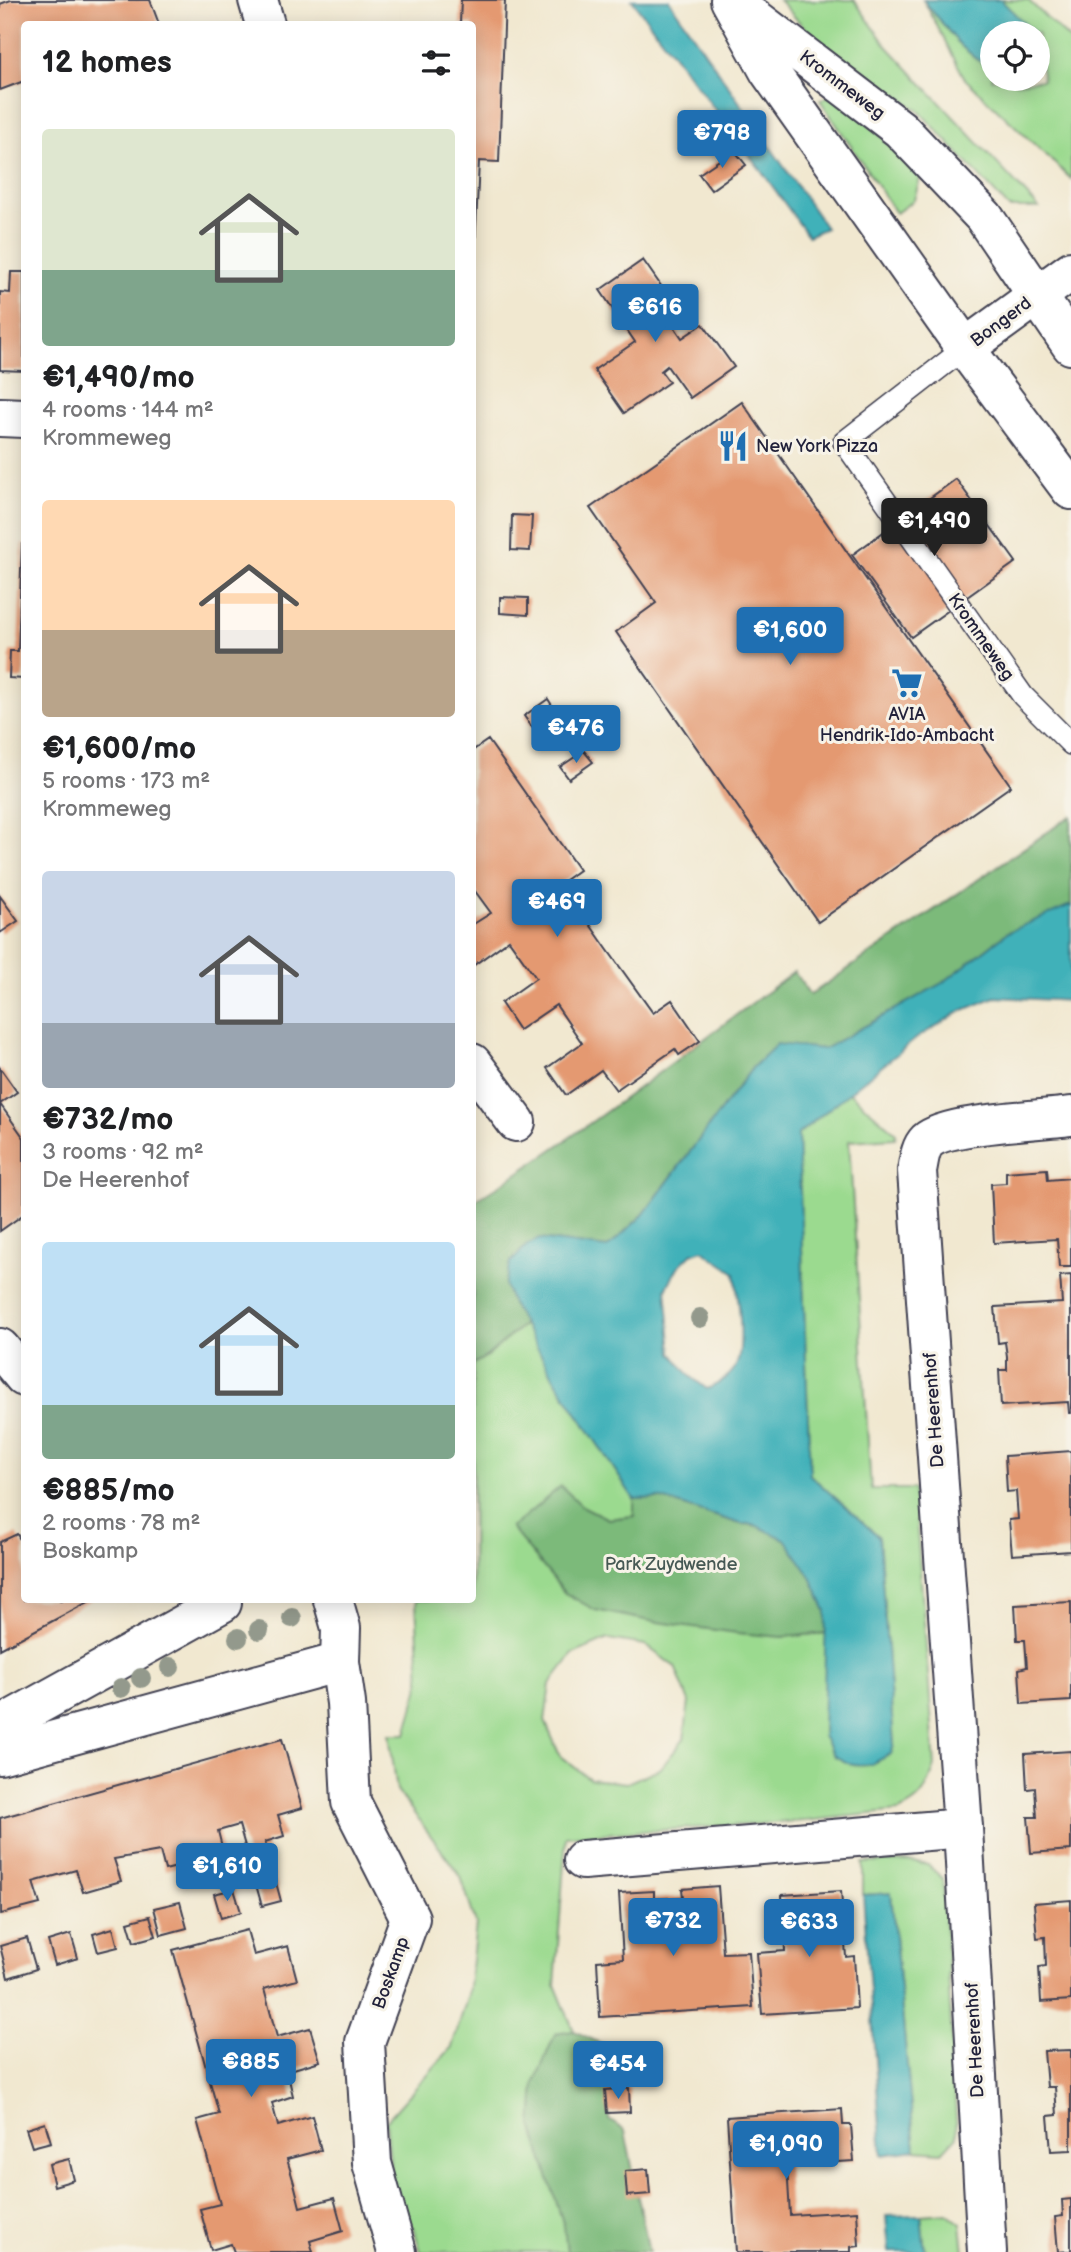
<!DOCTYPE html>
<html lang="en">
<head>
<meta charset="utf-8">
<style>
	body { margin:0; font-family:"Balsamiq Sans",sans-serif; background:#f2f2f2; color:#202124; height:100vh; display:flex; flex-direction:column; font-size:26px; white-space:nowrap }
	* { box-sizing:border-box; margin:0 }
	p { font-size:23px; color:#757577 }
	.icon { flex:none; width:38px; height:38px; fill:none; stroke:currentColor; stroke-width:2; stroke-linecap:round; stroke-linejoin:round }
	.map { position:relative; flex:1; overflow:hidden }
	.drawer { position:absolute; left:21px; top:21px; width:455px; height:1582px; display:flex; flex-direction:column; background:#fff; border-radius:7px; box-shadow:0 4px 18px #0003 }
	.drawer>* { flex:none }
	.buttons { position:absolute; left:980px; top:21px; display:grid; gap:14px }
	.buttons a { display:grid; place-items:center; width:70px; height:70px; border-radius:50%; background:#fff; box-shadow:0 4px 18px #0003; font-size:35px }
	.price { position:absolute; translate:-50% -60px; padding:0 16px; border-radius:7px; background:#1f6fb2; color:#fff; font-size:23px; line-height:46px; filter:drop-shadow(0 2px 4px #0008) }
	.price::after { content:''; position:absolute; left:50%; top:42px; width:21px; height:16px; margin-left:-10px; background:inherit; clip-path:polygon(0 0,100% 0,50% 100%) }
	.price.selected { background:#222; color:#fff }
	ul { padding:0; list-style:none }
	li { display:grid; align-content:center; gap:14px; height:371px; padding:0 21px }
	li span { display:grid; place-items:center; height:217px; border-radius:7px; color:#555 }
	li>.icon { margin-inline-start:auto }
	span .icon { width:126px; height:126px; fill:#fffc; stroke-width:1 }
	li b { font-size:30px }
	h2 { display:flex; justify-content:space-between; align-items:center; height:84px; padding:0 21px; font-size:30px }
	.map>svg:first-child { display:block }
	.green { fill:#9bda8f; stroke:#5e7e65; stroke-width:2; fill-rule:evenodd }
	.forest { fill:#7cba7a; stroke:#4f6e5a; stroke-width:2 }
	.water { fill:#41b1b9; stroke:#326a7a; stroke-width:2; fill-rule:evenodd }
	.building { fill:#e49971 }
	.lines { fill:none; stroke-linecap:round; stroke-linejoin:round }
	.service-casing { stroke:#414051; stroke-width:24 }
	.minor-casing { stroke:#414051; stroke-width:42 }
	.tertiary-casing { stroke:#414051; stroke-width:42 }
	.service { stroke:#fff; stroke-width:21 }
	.minor { stroke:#fff; stroke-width:38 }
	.tertiary { stroke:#fff; stroke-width:38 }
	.tree { fill:#93998c }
	.labels { text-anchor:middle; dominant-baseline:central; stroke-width:6; stroke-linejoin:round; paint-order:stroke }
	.street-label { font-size:18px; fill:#22223b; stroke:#f7f3e8 }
	.poi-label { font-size:18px; fill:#22223b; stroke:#f7f3e8; text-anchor:start }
	.park-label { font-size:18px; fill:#465954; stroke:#f7f3e8 }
</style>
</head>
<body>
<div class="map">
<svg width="1071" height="2252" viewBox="0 0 1071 2252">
	<rect width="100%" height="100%" fill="#f7f3e8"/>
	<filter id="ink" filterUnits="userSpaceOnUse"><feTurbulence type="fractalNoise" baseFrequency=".0143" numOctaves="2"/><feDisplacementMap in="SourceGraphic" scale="14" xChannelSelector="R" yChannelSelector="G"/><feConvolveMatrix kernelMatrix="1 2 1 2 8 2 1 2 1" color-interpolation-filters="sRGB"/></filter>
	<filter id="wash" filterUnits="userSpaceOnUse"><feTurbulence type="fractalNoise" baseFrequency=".00686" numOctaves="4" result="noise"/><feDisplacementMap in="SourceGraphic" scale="28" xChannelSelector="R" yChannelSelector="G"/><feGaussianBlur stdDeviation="1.57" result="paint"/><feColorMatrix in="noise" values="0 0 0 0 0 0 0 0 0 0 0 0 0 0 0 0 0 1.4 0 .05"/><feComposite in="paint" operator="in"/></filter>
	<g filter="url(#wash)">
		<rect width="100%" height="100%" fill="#f1e8d0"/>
		<!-- green -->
		<g class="green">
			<path d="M 779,0 L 854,0 L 886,45 L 1039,208 L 1009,208 L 919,111 L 812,36 Z"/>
			<path d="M 996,0 L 1028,0 L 1071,41 L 1071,179 L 965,79 L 924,1 L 961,46 L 992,71 L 992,79 L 1008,79 L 1017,83 L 1043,80 L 1038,51 L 1038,33 L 1034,33 Z"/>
			<path d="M 837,93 L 921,175 L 914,200 L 896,213 L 820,100 Z"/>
			<path d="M 849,1092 L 896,1133 L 895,1138 L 849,1141 L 871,1489 L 914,1489 L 935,1766 C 926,1790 924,1800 899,1811 L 805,1821 L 566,1836 L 555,1985 L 574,2031 L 555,2034 L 567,2252 L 421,2252 L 414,2229 L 394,2203 L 386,2121 L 452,2047 L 468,1995 L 476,1924 L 461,1877 L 397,1790 L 389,1734 L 406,1734 L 420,1683 L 416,1600 L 472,1600 L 473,1364 L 487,1356 L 524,1324 L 558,1384 L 634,1499 L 634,1516 L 608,1519 L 582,1506 L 511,1527 L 565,1593 L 782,1637 L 827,1633 L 823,1736 C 835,1749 851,1774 873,1763 C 880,1760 887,1750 894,1745 L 879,1537 L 810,1475 L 798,1134 ZM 608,1639 L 645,1645 L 675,1667 L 689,1702 L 684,1739 L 661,1768 L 627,1783 L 590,1779 L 560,1756 L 545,1721 L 550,1684 L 573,1654 Z"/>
			<path d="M 906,1861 L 928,1865 L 943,1879 L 957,2136 L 942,2152 L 915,2150 L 891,1893 L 863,1895 L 863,1863 Z"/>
			<path d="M 947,2213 L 961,2224 L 964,2252 L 925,2252 L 921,2215 Z"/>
		</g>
		<!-- forest -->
		<g class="forest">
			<path d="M 1071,816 L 1071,906 L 1008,932 L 944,982 L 824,1049 L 777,1045 L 753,1067 L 643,1215 L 607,1248 L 539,1239 L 527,1245 L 511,1262 L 512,1304 L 524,1324 L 487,1356 L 473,1364 L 473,1202 C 585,1132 688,1050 794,972 L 810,995 Z"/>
			<path d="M 561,1486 L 582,1506 L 608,1519 L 634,1516 L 634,1499 L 659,1498 L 741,1524 C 756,1524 775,1529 786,1540 C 798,1552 823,1595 826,1611 C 828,1618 827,1626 827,1633 L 782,1637 L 737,1633 L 650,1621 L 595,1610 L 565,1593 L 511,1528 Z"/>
			<path d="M 574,2031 L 604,2045 L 609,2120 L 625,2131 L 649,2252 L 567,2252 L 564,2226 L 532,2126 L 535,2082 L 555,2034 Z"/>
		</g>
		<!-- water -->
		<g class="water">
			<path d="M 632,0 L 669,0 L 826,228 L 808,236 L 763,173 Z"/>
			<path d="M 923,0 L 1001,0 L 1034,33 L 992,33 L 992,71 L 961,46 Z"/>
			<path d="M 1068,906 L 1071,906 L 1071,1001 L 995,997 L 959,1012 L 917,1038 L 798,1134 L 810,1475 L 879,1537 L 894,1745 L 891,1754 L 872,1764 L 861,1765 L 848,1763 L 834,1756 L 823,1736 L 826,1611 L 811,1577 L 785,1539 L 753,1524 L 741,1524 L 659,1498 L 634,1499 L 558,1384 L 512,1304 L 505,1285 L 511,1262 L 527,1245 L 539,1239 L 607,1248 L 643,1215 L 753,1067 L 777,1044 L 824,1049 L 944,982 L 1008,932 ZM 702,1250 L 735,1273 C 738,1296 744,1339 738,1360 C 735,1374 719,1384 707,1389 L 690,1376 L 672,1353 L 666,1289 L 678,1267 L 691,1254 Z"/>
			<path d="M 891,1893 L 915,2150 L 882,2155 L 863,1895 Z"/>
			<path d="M 921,2215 L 925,2252 L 889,2252 L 886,2216 Z"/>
		</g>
		<g id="blocks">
			<!-- building -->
			<g class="building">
				<path d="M 11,0 L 150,0 L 159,24 L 24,24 L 24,81 L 0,90 L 0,4 Z"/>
				<path d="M 461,0 L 505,0 L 499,162 L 479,161 L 475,249 L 472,249 L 472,24 L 460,24 Z"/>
				<path d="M 734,150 L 746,165 L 711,190 L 699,174 Z"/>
				<path d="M 643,260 L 673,303 L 663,310 L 682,338 L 703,324 L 734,367 L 690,398 L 667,366 L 661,371 L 669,382 L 624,413 L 594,370 L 635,342 L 600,290 Z"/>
				<path d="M 11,272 L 24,272 L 24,371 L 0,370 L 0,292 L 10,293 Z"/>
				<path d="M 742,402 L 1011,786 L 818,922 L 616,632 L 656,603 L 590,508 Z"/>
				<path d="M 956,479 L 1016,562 L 911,637 L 852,555 Z"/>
				<path d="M 512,515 L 532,516 L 530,551 L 511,550 Z"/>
				<path d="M 22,544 L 24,544 L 24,679 L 9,678 L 10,651 L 18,651 Z"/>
				<path d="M 500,597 L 528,598 L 528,615 L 500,613 Z"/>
				<path d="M 548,699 L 555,710 L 532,727 L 524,716 Z"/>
				<path d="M 488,740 L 579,870 L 561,883 L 607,949 L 653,1013 L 672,1000 L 700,1041 L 679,1055 L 675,1049 L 616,1090 L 601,1070 L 566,1095 L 547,1068 L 582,1043 L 556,1005 L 519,1030 L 501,1003 L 536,978 L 509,940 L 474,965 L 472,964 L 472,925 L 491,913 L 472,887 L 472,751 Z"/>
				<path d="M 584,751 L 593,762 L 569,779 L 560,767 Z"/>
				<path d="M 0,896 L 18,921 L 0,933 Z"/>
				<path d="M 0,1068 L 17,1092 L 0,1104 L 24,1138 L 24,1214 L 0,1231 Z"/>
				<path d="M 1047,1169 L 1048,1180 L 1071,1178 L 1071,1267 L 1059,1267 L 1057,1239 L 994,1243 L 991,1184 L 1006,1183 L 1006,1172 Z"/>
				<path d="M 1071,1275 L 1071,1413 L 1069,1413 L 1068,1402 L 1001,1406 L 999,1370 L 1007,1370 L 1007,1356 L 1005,1342 L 998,1343 L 995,1307 L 1062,1303 L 1060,1276 Z"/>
				<path d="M 1071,1451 L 1071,1551 L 1012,1555 L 1009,1520 L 1018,1519 L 1016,1491 L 1007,1492 L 1005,1456 Z"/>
				<path d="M 17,1534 L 24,1547 L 24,1600 L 92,1600 L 0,1649 L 0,1542 Z"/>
				<path d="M 1071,1602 L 1071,1701 L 1021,1704 L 1019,1669 L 1027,1667 L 1025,1640 L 1017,1640 L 1015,1605 Z"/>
				<path d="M 282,1739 L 302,1808 L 278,1815 L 284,1836 L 265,1842 L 281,1901 L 262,1906 L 239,1825 L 218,1831 L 224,1855 L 165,1870 L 160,1851 L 114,1859 L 121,1881 L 83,1892 L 76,1870 L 33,1882 L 40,1904 L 1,1914 L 0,1818 Z"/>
				<path d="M 1071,1751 L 1071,1850 L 1031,1853 L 1028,1817 L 1037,1817 L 1035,1788 L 1027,1789 L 1025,1754 Z"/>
				<path d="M 718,1886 L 723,1953 L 749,1952 L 753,2007 L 600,2017 L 597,1961 L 623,1959 L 619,1893 L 654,1891 L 654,1899 L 683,1897 L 682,1889 Z"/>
				<path d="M 234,1889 L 241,1912 L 221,1918 L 214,1894 Z"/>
				<path d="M 841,1891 L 846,1957 L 854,1956 L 857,2008 L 762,2014 L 757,1953 L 785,1951 L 782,1895 Z"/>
				<path d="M 1071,1900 L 1071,2000 L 1041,2002 L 1039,1967 L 1046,1966 L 1045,1937 L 1037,1938 L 1034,1903 Z"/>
				<path d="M 180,1902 L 187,1928 L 161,1935 L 154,1908 Z"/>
				<path d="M 150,1916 L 156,1936 L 134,1942 L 128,1922 Z"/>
				<path d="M 113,1928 L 118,1947 L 98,1952 L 93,1934 Z"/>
				<path d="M 247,1930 L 254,1955 L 288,1946 L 297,1980 L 264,1989 L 277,2037 L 310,2028 L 320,2061 L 287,2071 L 293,2096 L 272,2103 L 278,2126 L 312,2116 L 321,2150 L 287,2159 L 294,2183 L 300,2207 L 334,2198 L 343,2231 L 310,2241 L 313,2252 L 234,2252 L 231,2244 L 211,2250 L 200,2209 L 220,2204 L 197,2120 L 219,2114 L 173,1950 Z"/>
				<path d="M 71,1934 L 78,1958 L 55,1965 L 48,1941 Z"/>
				<path d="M 27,1938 L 36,1969 L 8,1978 L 0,1946 Z"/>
				<path d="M 1071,2050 L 1071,2150 L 1051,2151 L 1048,2116 L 1057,2115 L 1055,2087 L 1047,2087 L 1044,2051 Z"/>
				<path d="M 629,2088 L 630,2112 L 607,2113 L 605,2090 Z"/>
				<path d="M 842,2109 L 843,2125 L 851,2125 L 854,2161 L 787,2165 L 790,2215 L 857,2211 L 859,2246 L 851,2247 L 851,2252 L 736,2252 L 727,2117 Z"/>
				<path d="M 45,2123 L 51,2142 L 32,2147 L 26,2129 Z"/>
				<path d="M 69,2159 L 74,2180 L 54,2186 L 49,2164 Z"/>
				<path d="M 648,2169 L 650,2194 L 627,2196 L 625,2171 Z"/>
				<path d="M 1071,2199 L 1071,2251 L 1058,2252 L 1055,2217 L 1063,2216 L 1062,2200 Z"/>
			</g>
		</g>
	</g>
	<g filter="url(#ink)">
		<use href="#blocks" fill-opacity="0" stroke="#414051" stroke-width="2"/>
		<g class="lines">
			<defs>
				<path id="service" d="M 965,348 L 844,442 L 1023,696 L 1071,744"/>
				<g id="minor">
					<path d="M 258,0 L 265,24"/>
					<path d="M 965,348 L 1071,271"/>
					<path d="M 0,417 L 24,418"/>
					<path d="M 472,1063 L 516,1122"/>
					<path d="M 0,1348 L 24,1377"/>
					<path d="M 333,1600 L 341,1628 L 340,1662 L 346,1703 L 351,1802 L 410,1918 L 365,2042 L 372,2163 L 397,2252"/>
					<path d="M 0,1726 L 222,1603"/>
					<path d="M 0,1755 L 340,1662"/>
					<path d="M 583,1860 L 963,1828"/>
					<path d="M 987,2252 L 963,1828 L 917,1171 C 919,1161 920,1148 927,1141 C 946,1123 1042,1120 1071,1116"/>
				</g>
				<g id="tertiary">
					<path d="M 730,0 L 769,71 L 965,348 L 1071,490"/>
					<path d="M 740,7 L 900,129 L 984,217 L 1071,345"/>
				</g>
			</defs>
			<!-- service casing -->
			<use href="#service" class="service-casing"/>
			<!-- minor casing -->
			<use href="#minor" class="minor-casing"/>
			<!-- tertiary casing -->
			<use href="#tertiary" class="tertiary-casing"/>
			<!-- service -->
			<use href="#service" class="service"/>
			<!-- minor -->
			<use href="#minor" class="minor"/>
			<!-- tertiary -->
			<use href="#tertiary" class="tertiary"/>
		</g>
		<!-- trees -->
		<g class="tree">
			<circle cx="700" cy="1318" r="10"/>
			<circle cx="292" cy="1618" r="10"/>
			<circle cx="259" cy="1630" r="10"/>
			<circle cx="238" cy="1638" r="10"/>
			<circle cx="170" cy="1667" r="10"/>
			<circle cx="141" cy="1678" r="10"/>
			<circle cx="121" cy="1688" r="10"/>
		</g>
	</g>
	<!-- icons -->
	<defs>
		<symbol id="restaurant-bare" viewBox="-9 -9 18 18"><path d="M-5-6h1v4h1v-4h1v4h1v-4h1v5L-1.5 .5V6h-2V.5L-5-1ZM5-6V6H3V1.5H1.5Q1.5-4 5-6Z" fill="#1f6fb2" stroke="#f7f3e8" stroke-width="2.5" paint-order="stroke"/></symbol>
		<symbol id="supermarket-bare" viewBox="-9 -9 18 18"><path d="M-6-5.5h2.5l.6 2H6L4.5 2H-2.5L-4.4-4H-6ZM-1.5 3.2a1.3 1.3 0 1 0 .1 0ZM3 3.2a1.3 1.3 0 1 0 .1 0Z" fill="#1f6fb2" stroke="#f7f3e8" stroke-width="2.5" paint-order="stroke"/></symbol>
	</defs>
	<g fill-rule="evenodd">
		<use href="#restaurant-bare" x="711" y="424" width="44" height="44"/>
		<use href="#supermarket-bare" x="885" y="661" width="44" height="44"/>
	</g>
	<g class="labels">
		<!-- street labels -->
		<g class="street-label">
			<text transform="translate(842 85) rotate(37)">Krommeweg</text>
			<text transform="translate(1001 322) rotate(-37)">Bongerd</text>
			<text transform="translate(981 637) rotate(55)">Krommeweg</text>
			<text transform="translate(934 1410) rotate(-94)">De Heerenhof</text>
			<text transform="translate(391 1973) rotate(-70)">Boskamp</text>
			<text transform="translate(975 2040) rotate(-93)">De Heerenhof</text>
		</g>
		<!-- poi labels -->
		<g class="poi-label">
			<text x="756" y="446">New York Pizza</text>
			<text x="907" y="714" text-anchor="middle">AVIA<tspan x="907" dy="21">Hendrik-Ido-Ambacht</tspan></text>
		</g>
		<!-- park labels -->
		<g class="park-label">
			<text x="671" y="1564">Park Zuydwende</text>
		</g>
	</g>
</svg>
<div class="buttons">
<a><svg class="icon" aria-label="locate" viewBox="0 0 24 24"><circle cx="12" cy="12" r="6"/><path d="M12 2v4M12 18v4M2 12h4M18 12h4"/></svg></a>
</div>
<b class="price" style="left:722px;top:170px">€798</b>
<b class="price" style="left:655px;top:344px">€616</b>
<b class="price selected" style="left:934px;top:558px">€1,490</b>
<b class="price" style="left:790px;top:667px">€1,600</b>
<b class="price" style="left:576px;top:765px">€476</b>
<b class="price" style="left:557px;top:939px">€469</b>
<b class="price" style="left:227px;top:1903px">€1,610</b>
<b class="price" style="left:673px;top:1958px">€732</b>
<b class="price" style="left:809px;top:1959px">€633</b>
<b class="price" style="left:251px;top:2099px">€885</b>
<b class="price" style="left:618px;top:2101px">€454</b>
<b class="price" style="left:786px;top:2181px">€1,090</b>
<section class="drawer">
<h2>12 homes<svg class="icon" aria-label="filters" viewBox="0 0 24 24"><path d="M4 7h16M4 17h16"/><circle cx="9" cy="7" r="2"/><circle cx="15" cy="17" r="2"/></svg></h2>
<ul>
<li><span style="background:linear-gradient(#dfe7d0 65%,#7fa58c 0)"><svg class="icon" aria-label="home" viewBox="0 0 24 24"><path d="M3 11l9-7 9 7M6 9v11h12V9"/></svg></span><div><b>€1,490/mo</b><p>4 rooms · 144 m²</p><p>Krommeweg</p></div></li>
<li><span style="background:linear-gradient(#ffd9b3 60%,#b9a48a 0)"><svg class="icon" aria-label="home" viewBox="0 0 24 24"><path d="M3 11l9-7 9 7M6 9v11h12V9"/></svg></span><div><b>€1,600/mo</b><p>5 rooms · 173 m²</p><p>Krommeweg</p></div></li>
<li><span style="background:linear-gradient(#c9d6e8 70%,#9aa5b1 0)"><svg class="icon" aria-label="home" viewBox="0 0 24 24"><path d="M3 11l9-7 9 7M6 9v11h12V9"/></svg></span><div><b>€732/mo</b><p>3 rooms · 92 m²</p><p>De Heerenhof</p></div></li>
<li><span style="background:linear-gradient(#bfe0f5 75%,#7fa58c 0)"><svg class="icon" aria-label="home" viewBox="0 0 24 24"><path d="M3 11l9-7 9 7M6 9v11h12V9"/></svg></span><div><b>€885/mo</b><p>2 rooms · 78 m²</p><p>Boskamp</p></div></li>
</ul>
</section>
</div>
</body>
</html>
